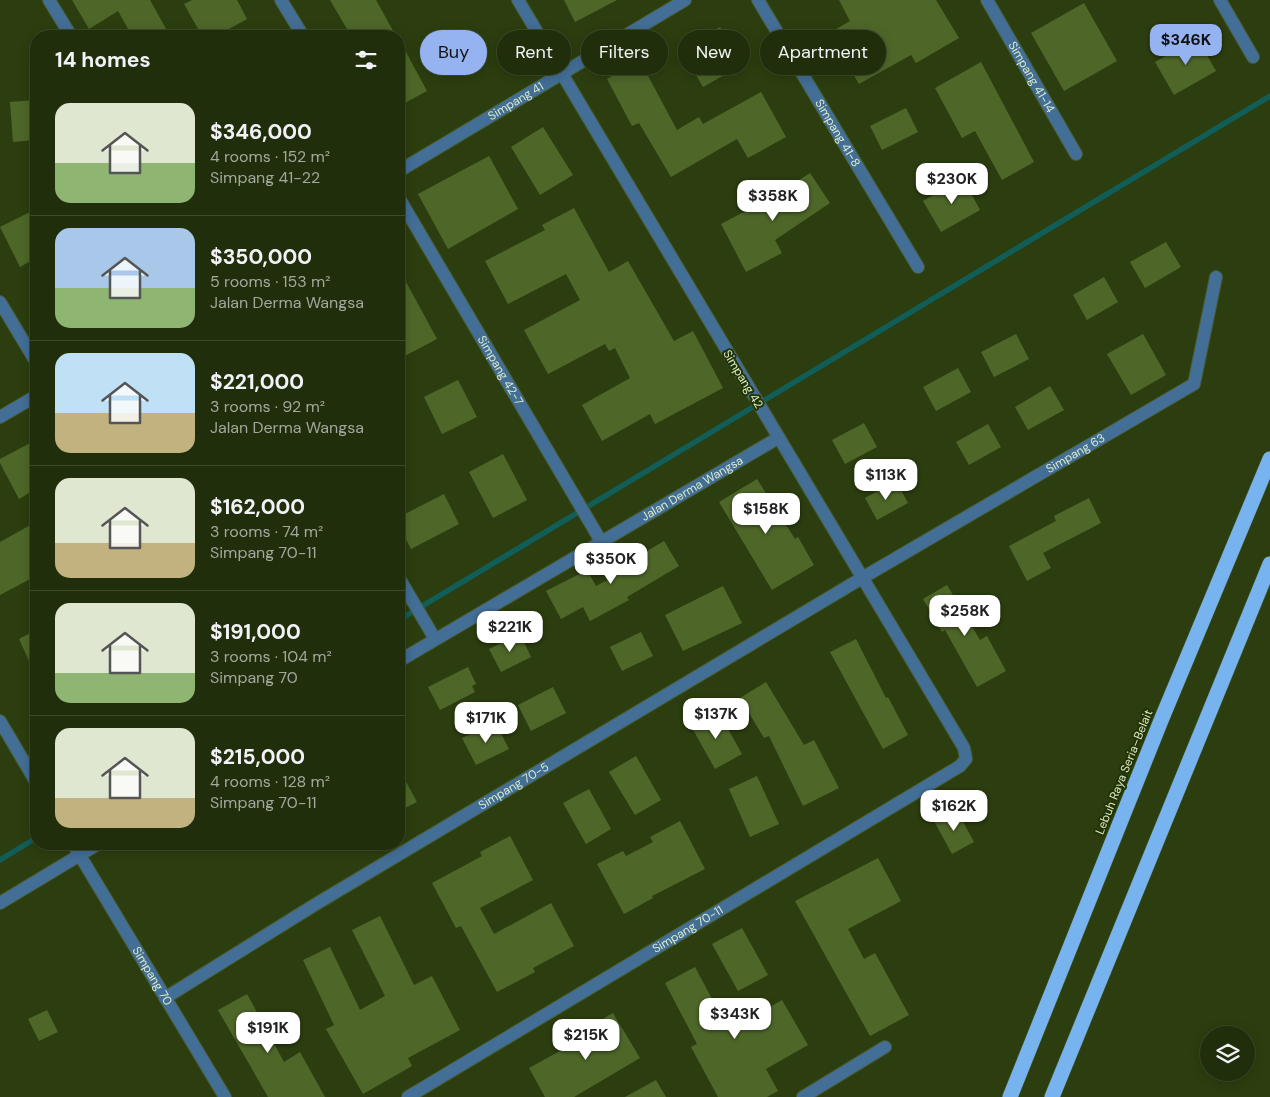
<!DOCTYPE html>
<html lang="en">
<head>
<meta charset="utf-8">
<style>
	body { margin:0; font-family:"DM Sans",sans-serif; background:#293614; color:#f1f3f6; height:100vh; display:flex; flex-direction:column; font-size:19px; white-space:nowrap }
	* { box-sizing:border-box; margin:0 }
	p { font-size:16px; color:#a2a89d }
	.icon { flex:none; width:28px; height:28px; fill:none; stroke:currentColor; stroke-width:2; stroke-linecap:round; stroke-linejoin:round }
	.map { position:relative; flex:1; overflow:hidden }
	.panel { position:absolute; left:30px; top:30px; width:375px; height:820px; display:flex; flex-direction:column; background:#212e0b; border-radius:20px; box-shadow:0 2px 12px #0003,0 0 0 1px #3e4a2c }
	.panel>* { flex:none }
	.top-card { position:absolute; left:420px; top:30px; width:475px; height:45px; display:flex; gap:10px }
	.controls { position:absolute; left:1200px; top:1026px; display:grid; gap:10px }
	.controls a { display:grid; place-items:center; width:55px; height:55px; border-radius:50%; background:#212e0b; box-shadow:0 2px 12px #0003,0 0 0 1px #3e4a2c; font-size:25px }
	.price { position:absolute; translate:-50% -42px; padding:0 11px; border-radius:10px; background:#fff; color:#222; font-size:16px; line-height:32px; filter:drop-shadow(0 1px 2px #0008) }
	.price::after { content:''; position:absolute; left:50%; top:30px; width:15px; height:11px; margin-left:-8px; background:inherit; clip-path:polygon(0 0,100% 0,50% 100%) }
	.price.on { background:#95b2f1; color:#111 }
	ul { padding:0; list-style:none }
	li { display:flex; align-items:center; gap:15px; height:125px; padding:0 25px }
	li+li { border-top:1px solid #3e4a2c }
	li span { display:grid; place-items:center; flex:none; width:140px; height:100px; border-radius:15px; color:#555 }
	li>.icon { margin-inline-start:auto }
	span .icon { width:60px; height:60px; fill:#fffc; stroke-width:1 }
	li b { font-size:21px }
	h2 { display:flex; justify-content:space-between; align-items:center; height:60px; padding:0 25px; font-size:21px }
	.chip { padding:0 18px; border-radius:22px; background:#212e0b; box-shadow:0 2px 12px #0003,0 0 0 1px #3e4a2c; font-size:18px; line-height:45px }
	.chip.on { background:#95b2f1; color:#111 }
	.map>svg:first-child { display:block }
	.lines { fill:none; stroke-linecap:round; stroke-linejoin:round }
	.stream { stroke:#115d58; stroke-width:5.5 }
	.building { fill:#4e6729 }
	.minor-casing { stroke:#485a2d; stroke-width:14 }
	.highway-casing { stroke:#485a2d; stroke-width:16 }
	.minor { stroke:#436e96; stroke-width:12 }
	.highway { stroke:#77b4ef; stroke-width:15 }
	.labels { text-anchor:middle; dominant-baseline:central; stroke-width:4; stroke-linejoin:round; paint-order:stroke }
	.street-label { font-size:12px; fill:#dbebca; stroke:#223403 }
</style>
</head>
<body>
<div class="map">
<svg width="1270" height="1097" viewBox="0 0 1270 1097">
	<rect width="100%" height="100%" fill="#2c3e0f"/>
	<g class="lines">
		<!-- stream -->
		<g class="stream">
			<path d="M 399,620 L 1270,96"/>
			<path d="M 0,860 L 36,838"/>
		</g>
	</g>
	<!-- building -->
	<g class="building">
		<path d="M 72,0 L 150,0 L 170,36 L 132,36 L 118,11 L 89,29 Z"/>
		<path d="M 192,0 L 237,0 L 247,19 L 216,36 L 202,36 L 184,4 Z"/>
		<path d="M 330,0 L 376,0 L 396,36 L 351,36 Z"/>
		<path d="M 564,0 L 617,0 L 575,22 Z"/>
		<path d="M 839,0 L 936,0 L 959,38 L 916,63 L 911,55 L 859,84 L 829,33 L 850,21 Z"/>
		<path d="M 1084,3 L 1117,61 L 1064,91 L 1031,33 Z"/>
		<path d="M 720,27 L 742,65 L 703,87 L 681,49 Z"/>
		<path d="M 1197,38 L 1216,71 L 1174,95 L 1155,62 Z"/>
		<path d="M 399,39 L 427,91 L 399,106 Z"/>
		<path d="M 640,61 L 677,130 L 699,117 L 703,124 L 761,92 L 786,137 L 748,158 L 737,139 L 671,177 L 639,123 L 632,126 L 607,79 Z"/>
		<path d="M 981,62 L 1034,162 L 1002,180 L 975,131 L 962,138 L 935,88 Z"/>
		<path d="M 36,100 L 36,140 L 13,142 L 10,102 Z"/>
		<path d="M 906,108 L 918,132 L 882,150 L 870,126 Z"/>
		<path d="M 543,127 L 573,175 L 540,195 L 511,147 Z"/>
		<path d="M 489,156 L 518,209 L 448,249 L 418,194 Z"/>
		<path d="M 810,173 L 830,203 L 775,240 L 782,253 L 746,272 L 721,224 L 757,205 L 758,207 Z"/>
		<path d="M 963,178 L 980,210 L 941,232 L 923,201 Z"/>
		<path d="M 574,208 L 609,272 L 628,261 L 674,341 L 693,331 L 723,388 L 655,424 L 650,414 L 602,441 L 582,405 L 630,378 L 615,348 L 609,351 L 605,344 L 548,374 L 524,330 L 580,300 L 566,274 L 508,304 L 485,261 L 545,230 L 542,225 Z"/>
		<path d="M 36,209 L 36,258 L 20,267 L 0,227 Z"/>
		<path d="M 1166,242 L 1181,267 L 1145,288 L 1130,262 Z"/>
		<path d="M 399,269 L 437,339 L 399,359 Z"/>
		<path d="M 1104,277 L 1118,302 L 1087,320 L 1073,295 Z"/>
		<path d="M 1016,334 L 1029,359 L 994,377 L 981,352 Z"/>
		<path d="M 1143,334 L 1166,375 L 1131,395 L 1107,354 Z"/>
		<path d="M 958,368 L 971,392 L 936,411 L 923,387 Z"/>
		<path d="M 458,380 L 477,417 L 442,434 L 424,397 Z"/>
		<path d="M 1050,386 L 1064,410 L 1028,430 L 1015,407 Z"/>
		<path d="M 864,423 L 877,447 L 845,464 L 832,440 Z"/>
		<path d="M 988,424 L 1001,447 L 969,465 L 956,442 Z"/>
		<path d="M 36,440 L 36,489 L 19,499 L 0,463 L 0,459 Z"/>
		<path d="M 503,454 L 527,500 L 493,518 L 469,472 Z"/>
		<path d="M 757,479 L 795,539 L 798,537 L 814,565 L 772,590 L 719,502 Z"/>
		<path d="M 896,481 L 908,503 L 877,520 L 865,498 Z"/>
		<path d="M 444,494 L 459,524 L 411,549 L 399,526 L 399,517 Z"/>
		<path d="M 1089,498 L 1101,523 L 1043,553 L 1051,568 L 1027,581 L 1009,546 L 1056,521 L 1054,516 Z"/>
		<path d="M 36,522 L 36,576 L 0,595 L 0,542 Z"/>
		<path d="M 664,541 L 679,566 L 627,597 L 629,600 L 590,621 L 583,607 L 561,619 L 546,591 L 587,570 L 596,586 L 636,565 L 632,560 Z"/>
		<path d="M 947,585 L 980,640 L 987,636 L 1006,671 L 977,687 L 945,630 L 942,632 L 923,599 Z"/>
		<path d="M 723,586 L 742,623 L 683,651 L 665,615 Z"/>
		<path d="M 36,630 L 36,676 L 19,639 Z"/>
		<path d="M 641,632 L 653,656 L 622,671 L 610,647 Z"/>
		<path d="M 520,634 L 531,657 L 501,672 L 489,649 Z"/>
		<path d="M 856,639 L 886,698 L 888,697 L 908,735 L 883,749 L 830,652 Z"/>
		<path d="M 468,667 L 476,684 L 472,686 L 475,692 L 440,710 L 428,687 Z"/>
		<path d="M 766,682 L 804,745 L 814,740 L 839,788 L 803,806 L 769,736 L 764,738 L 740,698 Z"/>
		<path d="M 553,687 L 566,713 L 531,731 L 518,705 Z"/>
		<path d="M 718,711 L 742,754 L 715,769 L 691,726 Z"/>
		<path d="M 495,722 L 509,749 L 476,765 L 462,738 Z"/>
		<path d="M 636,756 L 661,800 L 635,815 L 609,772 Z"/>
		<path d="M 399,769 L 417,802 L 399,811 Z"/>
		<path d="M 757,776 L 779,824 L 750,837 L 729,789 Z"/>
		<path d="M 589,789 L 611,829 L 586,844 L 563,803 Z"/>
		<path d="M 956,809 L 974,842 L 952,854 L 934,821 Z"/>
		<path d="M 680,821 L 705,869 L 652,896 L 653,898 L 624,914 L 597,864 L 623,851 L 626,856 L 653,842 L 650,837 Z"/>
		<path d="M 510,836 L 533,880 L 480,908 L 494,934 L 551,903 L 574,946 L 533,968 L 535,972 L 497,992 L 461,926 L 456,928 L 432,883 L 482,856 L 480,852 Z"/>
		<path d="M 878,858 L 901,901 L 848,929 L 864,959 L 875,953 L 909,1015 L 870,1036 L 795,901 Z"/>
		<path d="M 380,916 L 414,985 L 432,976 L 460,1030 L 408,1058 L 412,1066 L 363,1094 L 326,1029 L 334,1025 L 303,960 L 330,947 L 360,1010 L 385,996 L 352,930 Z"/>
		<path d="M 742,928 L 768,975 L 738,991 L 712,944 Z"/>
		<path d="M 695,967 L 727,1027 L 739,1021 L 740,1024 L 782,1000 L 808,1045 L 766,1069 L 778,1091 L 767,1097 L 718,1097 L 691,1047 L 697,1044 L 665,983 Z"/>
		<path d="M 247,994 L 284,1062 L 300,1052 L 325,1097 L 268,1097 L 218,1010 Z"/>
		<path d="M 47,1010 L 58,1032 L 39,1041 L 28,1019 Z"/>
		<path d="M 613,1013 L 640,1058 L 574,1097 L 545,1097 L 529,1068 L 589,1035 L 585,1029 Z"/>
		<path d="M 656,1080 L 666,1097 L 625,1097 Z"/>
	</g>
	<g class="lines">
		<defs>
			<g id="minor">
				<path d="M 49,0 L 71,36"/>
				<path d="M 281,0 L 303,36"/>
				<path id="s1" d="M 758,0 L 918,267"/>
				<path id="s2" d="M 987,0 L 1076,154"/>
				<path d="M 1220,0 L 1253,57"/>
				<path id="s3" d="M 399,171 L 685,0"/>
				<path id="s4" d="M 399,198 L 602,543"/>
				<path d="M 0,302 L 36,362"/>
				<path d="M 0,417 L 36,396"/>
				<path d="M 399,578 L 435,639"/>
				<path id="s5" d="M 399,661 L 778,438"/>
				<path d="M 0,721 L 36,782"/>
				<path id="s6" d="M 73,844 L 225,1097"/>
				<path d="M 0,903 L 98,844"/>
				<path id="s7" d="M 165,998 L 316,904 L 862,578 L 1194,384 L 1216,277"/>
				<path id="s8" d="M 408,1097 L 960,766 L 966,759 L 964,748 L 518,0"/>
				<path d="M 803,1097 L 885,1047"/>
			</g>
			<g id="highway">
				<path d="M 1010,1097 L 1162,718 L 1270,459"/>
				<path d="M 1052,1097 L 1270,564"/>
			</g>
		</defs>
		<!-- minor casing -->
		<use href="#minor" class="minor-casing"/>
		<!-- highway casing -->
		<use href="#highway" class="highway-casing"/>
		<!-- minor -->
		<use href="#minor" class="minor"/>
		<!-- highway -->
		<use href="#highway" class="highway"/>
	</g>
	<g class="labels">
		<!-- street labels -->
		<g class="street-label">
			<text stroke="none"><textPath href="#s2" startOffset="89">Simpang 41-14</textPath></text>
			<text stroke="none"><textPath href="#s3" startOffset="136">Simpang 41</textPath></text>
			<text stroke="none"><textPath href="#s1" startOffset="155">Simpang 41-8</textPath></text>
			<text stroke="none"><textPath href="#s4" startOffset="200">Simpang 42-7</textPath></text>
			<text transform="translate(743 379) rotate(59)">Simpang 42</text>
			<text stroke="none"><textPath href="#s7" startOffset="1061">Simpang 63</textPath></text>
			<text stroke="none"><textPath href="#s5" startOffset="340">Jalan Derma Wangsa</textPath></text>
			<text transform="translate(1124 772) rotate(-68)">Lebuh Raya Seria–Belait</text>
			<text stroke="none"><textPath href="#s7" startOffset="408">Simpang 70-5</textPath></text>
			<text stroke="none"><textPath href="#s8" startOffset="326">Simpang 70-11</textPath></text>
			<text stroke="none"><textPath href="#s6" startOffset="154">Simpang 70</textPath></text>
		</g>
	</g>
</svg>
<div class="controls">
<a><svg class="icon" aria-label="layers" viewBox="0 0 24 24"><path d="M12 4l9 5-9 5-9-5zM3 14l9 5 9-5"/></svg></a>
</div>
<b class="price on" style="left:1186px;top:66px">$346K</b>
<b class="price" style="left:952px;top:205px">$230K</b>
<b class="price" style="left:773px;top:222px">$358K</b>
<b class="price" style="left:886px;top:501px">$113K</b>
<b class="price" style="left:766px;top:535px">$158K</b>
<b class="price" style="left:611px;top:585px">$350K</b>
<b class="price" style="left:965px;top:637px">$258K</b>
<b class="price" style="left:510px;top:653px">$221K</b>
<b class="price" style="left:716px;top:740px">$137K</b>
<b class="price" style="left:486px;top:744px">$171K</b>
<b class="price" style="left:954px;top:832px">$162K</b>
<b class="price" style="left:735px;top:1040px">$343K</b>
<b class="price" style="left:268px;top:1054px">$191K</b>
<b class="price" style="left:586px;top:1061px">$215K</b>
<div class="top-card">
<a class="chip on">Buy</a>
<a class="chip">Rent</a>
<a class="chip">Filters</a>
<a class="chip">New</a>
<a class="chip">Apartment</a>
</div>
<section class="panel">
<h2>14 homes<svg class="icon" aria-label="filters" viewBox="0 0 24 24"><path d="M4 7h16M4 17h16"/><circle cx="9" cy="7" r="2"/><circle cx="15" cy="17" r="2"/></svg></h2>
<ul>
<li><span style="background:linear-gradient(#dfe7d0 60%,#8fb573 0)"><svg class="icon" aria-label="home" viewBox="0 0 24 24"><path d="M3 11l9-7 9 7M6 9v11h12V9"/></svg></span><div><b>$346,000</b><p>4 rooms · 152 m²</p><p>Simpang 41-22</p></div></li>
<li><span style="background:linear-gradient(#a9c7e8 60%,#8fb573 0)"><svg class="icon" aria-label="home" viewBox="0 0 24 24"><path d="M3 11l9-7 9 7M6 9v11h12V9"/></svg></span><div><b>$350,000</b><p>5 rooms · 153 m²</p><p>Jalan Derma Wangsa</p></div></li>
<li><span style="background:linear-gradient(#bfe0f5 60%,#c2b280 0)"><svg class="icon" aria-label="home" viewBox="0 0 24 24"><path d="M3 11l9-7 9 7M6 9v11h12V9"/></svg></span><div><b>$221,000</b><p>3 rooms · 92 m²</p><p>Jalan Derma Wangsa</p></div></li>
<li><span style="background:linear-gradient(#dfe7d0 65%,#c2b280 0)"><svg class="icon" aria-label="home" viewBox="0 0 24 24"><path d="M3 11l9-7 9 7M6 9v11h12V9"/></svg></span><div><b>$162,000</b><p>3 rooms · 74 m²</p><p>Simpang 70-11</p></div></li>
<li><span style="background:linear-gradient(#dfe7d0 70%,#8fb573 0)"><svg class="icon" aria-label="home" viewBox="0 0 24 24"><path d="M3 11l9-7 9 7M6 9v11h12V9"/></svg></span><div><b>$191,000</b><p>3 rooms · 104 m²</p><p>Simpang 70</p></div></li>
<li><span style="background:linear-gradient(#dfe7d0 70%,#c2b280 0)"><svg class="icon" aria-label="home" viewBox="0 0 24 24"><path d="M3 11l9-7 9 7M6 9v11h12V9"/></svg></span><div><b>$215,000</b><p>4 rooms · 128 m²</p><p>Simpang 70-11</p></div></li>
</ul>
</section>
</div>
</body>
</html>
